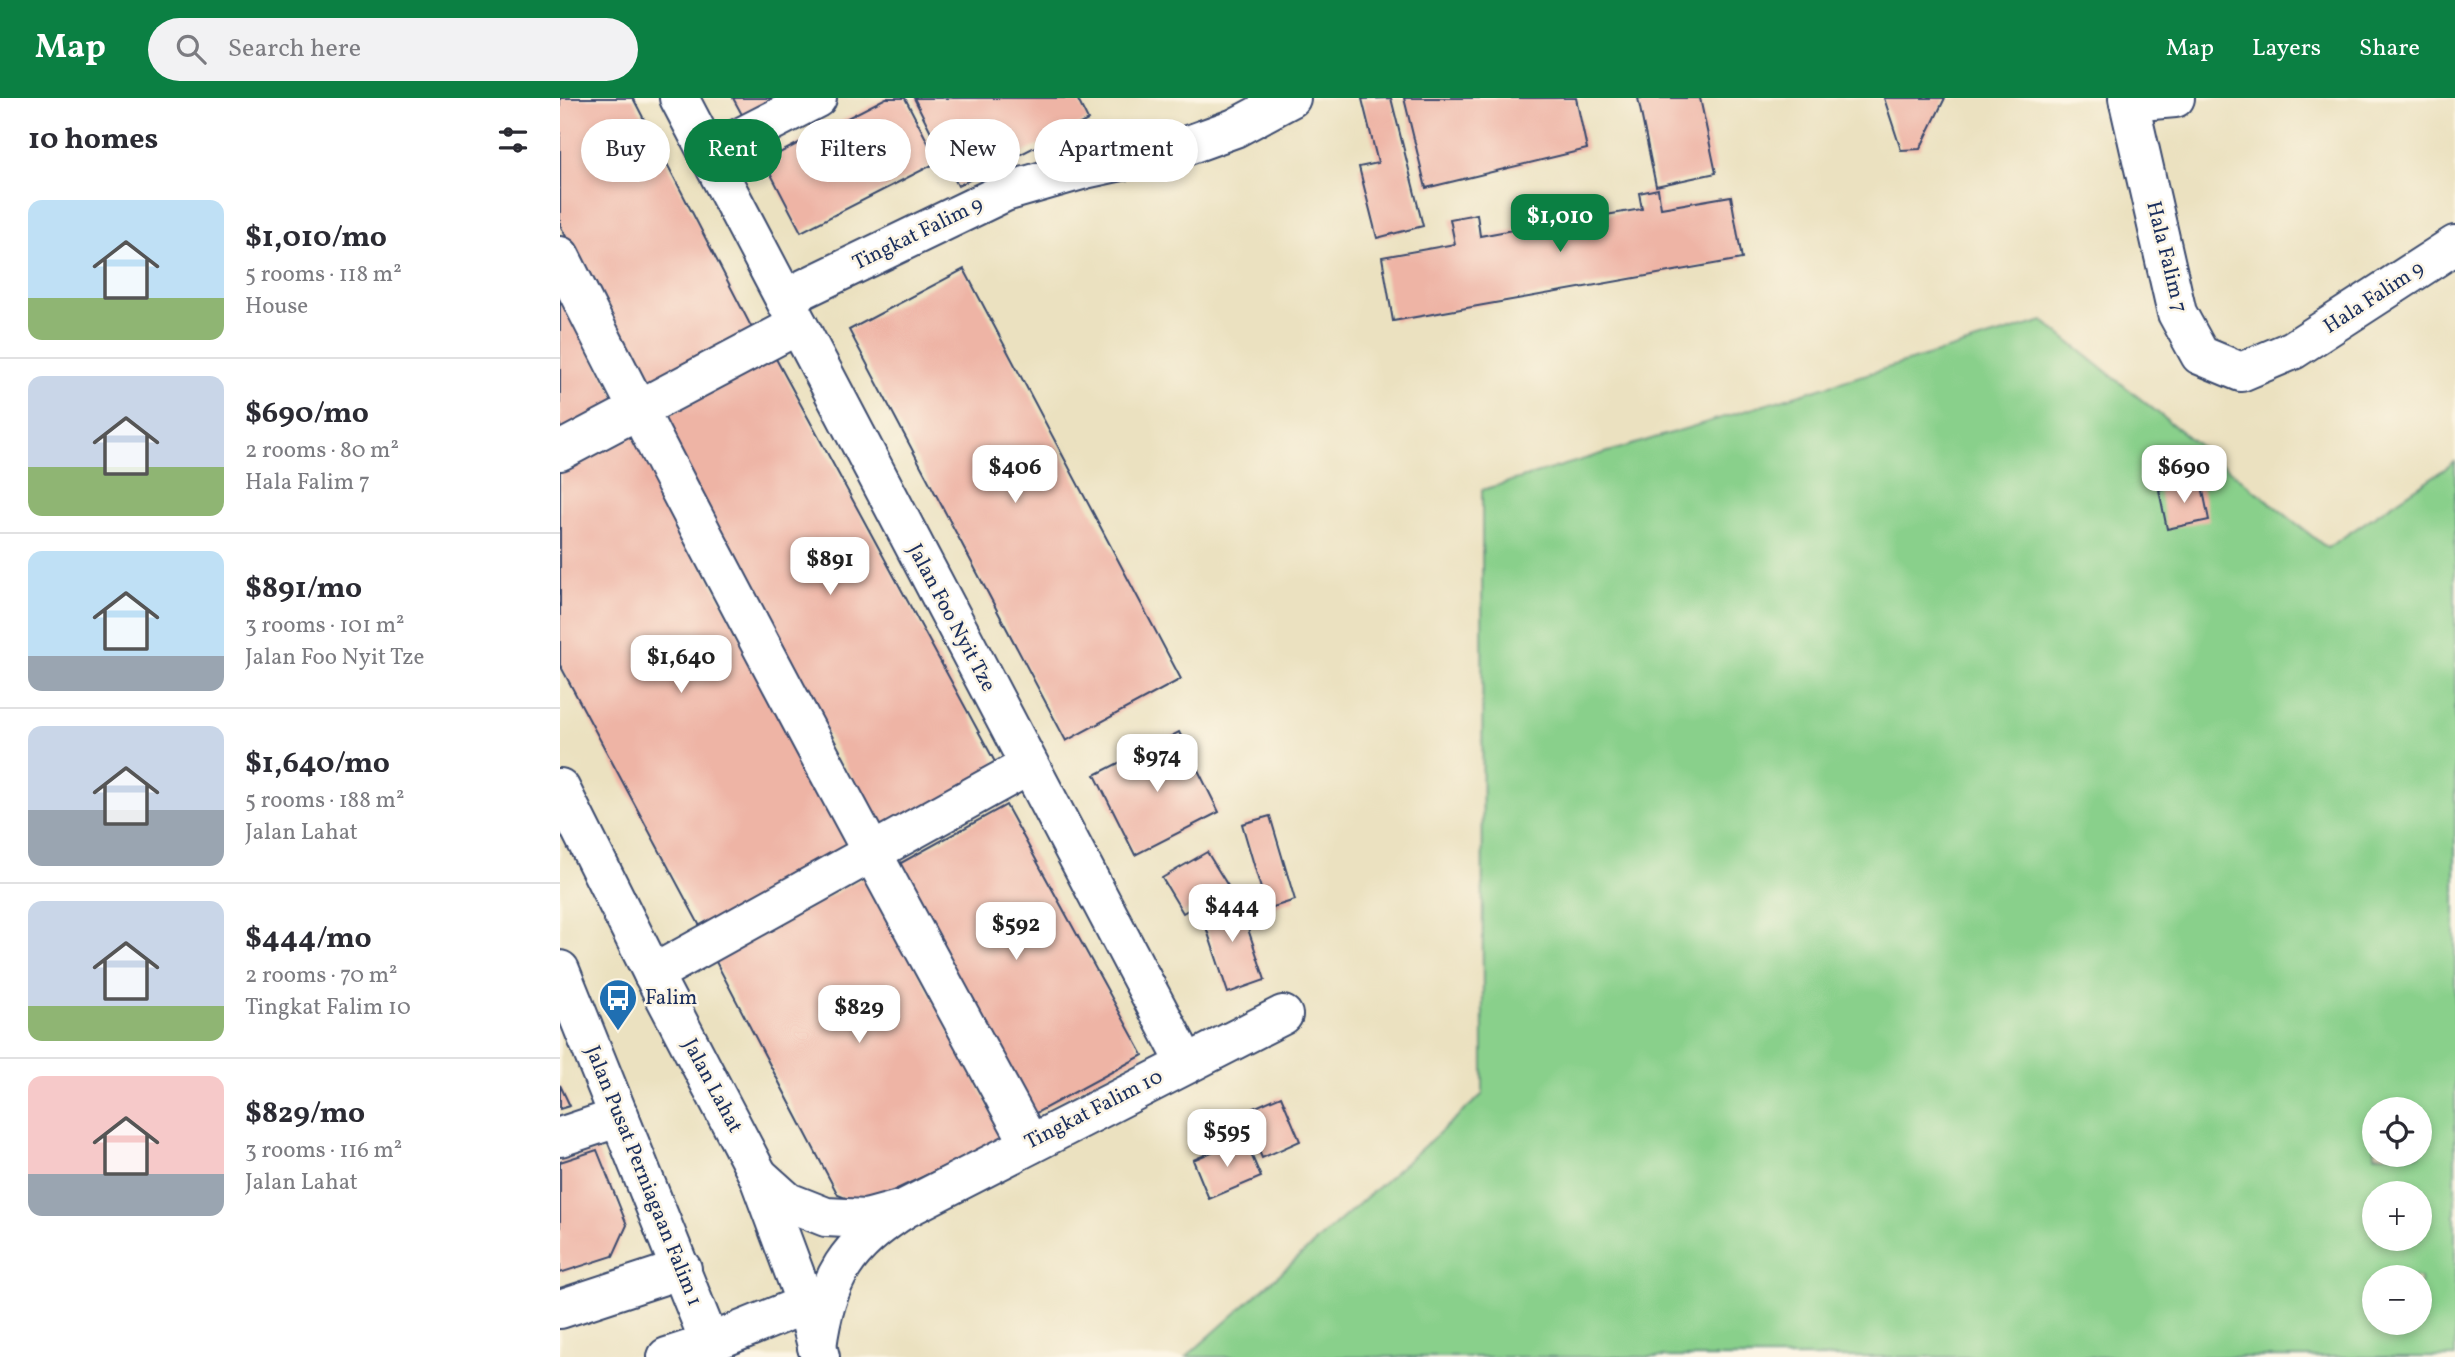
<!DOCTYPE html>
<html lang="en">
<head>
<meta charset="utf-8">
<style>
	body { margin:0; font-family:Vollkorn,serif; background:#f2f2f3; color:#2b2b33; height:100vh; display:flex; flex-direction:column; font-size:26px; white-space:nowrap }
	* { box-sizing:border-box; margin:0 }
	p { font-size:23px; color:#7c7c81 }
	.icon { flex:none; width:38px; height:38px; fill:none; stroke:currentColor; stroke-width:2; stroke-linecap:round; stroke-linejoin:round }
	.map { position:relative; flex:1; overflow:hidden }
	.side { display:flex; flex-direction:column; background:#fff; width:560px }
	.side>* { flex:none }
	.top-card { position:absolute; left:21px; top:21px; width:665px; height:63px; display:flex; gap:14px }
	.fabs { position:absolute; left:1802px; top:999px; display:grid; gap:14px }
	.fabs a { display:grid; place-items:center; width:70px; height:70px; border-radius:50%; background:#fff; box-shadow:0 4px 10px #0003; font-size:35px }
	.price { position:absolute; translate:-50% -60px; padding:0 16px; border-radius:14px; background:#fff; color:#222; font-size:23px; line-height:46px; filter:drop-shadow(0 2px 4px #0008) }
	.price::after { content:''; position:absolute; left:50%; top:42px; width:21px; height:16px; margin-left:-10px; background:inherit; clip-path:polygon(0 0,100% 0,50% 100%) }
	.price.selected { background:#0b8043; color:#fff }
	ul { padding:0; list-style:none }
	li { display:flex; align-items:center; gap:21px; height:175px; padding:0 28px }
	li+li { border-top:2px solid #e1e1e2 }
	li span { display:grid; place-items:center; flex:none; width:196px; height:140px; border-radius:14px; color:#555 }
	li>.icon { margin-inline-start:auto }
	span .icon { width:84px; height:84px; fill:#fffc; stroke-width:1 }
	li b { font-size:30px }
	h2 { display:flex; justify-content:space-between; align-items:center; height:84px; padding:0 28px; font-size:30px }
	.pill { padding:0 24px; border-radius:32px; background:#fff; box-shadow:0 4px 10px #0003; font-size:24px; line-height:63px }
	.pill.selected { background:#0b8043; color:#fff }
	header { display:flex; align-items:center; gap:42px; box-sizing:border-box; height:98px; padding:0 35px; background:#0b8043; color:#fff }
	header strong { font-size:33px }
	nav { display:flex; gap:38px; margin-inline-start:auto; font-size:24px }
	.search { width:490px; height:63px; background:#f2f2f3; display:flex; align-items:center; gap:18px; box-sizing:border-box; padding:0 24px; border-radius:38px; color:#7c7c81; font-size:26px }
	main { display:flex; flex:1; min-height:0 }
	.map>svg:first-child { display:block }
	.green { fill:#89d08b; stroke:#528074; stroke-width:2; fill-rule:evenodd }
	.building { fill:#eeb4a5 }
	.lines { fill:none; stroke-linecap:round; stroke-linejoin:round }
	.minor-casing { stroke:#3a4a6d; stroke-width:42 }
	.major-casing { stroke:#3a4a6d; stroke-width:42 }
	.minor { stroke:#fff; stroke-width:38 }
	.major { stroke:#fff; stroke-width:38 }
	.labels { text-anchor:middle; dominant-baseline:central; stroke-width:5; stroke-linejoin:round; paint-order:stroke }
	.street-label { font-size:21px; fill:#1b2f5e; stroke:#fcf5e5 }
	.poi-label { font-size:21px; fill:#1b2f5e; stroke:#fcf5e5; text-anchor:start }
</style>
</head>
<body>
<header>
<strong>Map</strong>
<div class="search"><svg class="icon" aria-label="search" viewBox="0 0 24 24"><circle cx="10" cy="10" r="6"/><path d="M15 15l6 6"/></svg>Search here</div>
<nav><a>Map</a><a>Layers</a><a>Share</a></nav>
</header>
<main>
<section class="side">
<h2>10 homes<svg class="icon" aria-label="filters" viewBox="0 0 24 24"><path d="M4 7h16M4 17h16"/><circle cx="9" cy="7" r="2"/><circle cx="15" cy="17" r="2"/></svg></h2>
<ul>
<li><span style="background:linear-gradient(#bfe0f5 70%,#8fb573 0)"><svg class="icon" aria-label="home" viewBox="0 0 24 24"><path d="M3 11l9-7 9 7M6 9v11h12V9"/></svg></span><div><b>$1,010/mo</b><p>5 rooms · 118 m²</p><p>House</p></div></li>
<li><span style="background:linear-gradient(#c9d6e8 65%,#8fb573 0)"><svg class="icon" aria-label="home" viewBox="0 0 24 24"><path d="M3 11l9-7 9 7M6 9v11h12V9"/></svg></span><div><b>$690/mo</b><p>2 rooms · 80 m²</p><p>Hala Falim 7</p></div></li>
<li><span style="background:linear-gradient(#bfe0f5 75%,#9aa5b1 0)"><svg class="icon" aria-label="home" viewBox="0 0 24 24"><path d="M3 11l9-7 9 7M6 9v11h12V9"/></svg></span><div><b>$891/mo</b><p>3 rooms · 101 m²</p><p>Jalan Foo Nyit Tze</p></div></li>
<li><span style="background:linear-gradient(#c9d6e8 60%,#9aa5b1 0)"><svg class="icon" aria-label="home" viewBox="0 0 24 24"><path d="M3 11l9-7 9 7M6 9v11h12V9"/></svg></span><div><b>$1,640/mo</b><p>5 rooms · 188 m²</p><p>Jalan Lahat</p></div></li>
<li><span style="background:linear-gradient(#c9d6e8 75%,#8fb573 0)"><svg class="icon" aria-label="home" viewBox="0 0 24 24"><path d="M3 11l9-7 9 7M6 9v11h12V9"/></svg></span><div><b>$444/mo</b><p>2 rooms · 70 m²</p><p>Tingkat Falim 10</p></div></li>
<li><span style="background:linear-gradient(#f6c9c9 70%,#9aa5b1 0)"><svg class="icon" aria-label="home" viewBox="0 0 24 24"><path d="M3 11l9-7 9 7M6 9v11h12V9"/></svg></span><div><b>$829/mo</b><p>3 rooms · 116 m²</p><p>Jalan Lahat</p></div></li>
</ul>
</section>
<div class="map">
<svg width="1895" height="1259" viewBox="0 0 1895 1259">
	<rect width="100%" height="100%" fill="#fcf5e5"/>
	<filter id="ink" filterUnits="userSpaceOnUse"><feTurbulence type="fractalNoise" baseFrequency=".0143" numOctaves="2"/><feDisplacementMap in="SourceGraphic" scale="14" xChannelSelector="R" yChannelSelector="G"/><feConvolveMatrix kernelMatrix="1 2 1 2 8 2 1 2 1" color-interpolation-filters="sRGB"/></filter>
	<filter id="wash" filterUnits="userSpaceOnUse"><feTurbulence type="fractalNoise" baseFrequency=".00686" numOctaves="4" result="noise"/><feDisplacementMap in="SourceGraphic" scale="28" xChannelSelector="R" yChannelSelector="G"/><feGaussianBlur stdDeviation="1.57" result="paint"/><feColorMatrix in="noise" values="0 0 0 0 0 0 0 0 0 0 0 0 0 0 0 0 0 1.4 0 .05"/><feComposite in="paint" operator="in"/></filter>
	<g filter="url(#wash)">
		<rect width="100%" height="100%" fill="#ebe1c0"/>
		<!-- green -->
		<path class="green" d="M 1483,223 L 1767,450 L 1895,364 L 1895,1259 L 626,1259 L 923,996 L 922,392 ZM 1815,1012 L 1860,1012 L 1860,1057 L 1815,1057 ZM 1815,1096 L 1860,1096 L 1860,1141 L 1815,1141 ZM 1815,1180 L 1860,1180 L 1860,1225 L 1815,1225 Z"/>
		<g id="blocks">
			<!-- building -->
			<g class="building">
				<path d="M 0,0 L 73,0 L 195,236 L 86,292 L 0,127 Z"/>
				<path d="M 173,0 L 235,0 L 187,26 Z"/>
				<path d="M 326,0 L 345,0 L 378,64 L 241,134 L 204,63 Z"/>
				<path d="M 354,0 L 517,0 L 528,22 L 398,88 Z"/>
				<path d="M 831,0 L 863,128 L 817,140 L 799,69 L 818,65 L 802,1 Z"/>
				<path d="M 844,0 L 1016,0 L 1027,51 L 866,90 Z"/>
				<path d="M 1078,0 L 1140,0 L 1156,75 L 1096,88 Z"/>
				<path d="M 1324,0 L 1385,0 L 1360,51 L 1341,52 Z"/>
				<path d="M 1098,91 L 1101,110 L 1171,98 L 1182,161 L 833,223 L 822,159 L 895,146 L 890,121 L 917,116 L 920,138 L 985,126 L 981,106 L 1018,100 L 1022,121 L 1082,111 L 1079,95 Z"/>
				<path d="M 404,171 L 621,581 L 506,643 L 289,232 Z"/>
				<path d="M 0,194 L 59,306 L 0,337 Z"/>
				<path d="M 215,259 L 441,675 L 324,739 L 98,323 Z"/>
				<path d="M 71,334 L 294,750 L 142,832 L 0,567 L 0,373 Z"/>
				<path d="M 1641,383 L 1649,422 L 1607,431 L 1599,392 Z"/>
				<path d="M 619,634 L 659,714 L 575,757 L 535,677 Z"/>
				<path d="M 446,707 L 583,957 L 467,1020 L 330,771 Z"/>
				<path d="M 710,718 L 735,802 L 707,811 L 682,726 Z"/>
				<path d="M 647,754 L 668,788 L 623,815 L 602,780 Z"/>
				<path d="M 308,777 L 445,1040 L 303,1107 L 278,1097 L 155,862 Z"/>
				<path d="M 677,798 L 705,882 L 668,895 L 640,811 Z"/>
				<path d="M 0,987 L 10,1008 L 0,1011 Z"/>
				<path d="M 721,998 L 740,1043 L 702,1060 L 682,1015 Z"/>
				<path d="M 684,1040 L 701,1079 L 649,1101 L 633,1062 Z"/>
				<path d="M 37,1052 L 67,1127 L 53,1158 L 0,1175 L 0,1064 Z"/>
			</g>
		</g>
	</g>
	<g filter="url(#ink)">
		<use href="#blocks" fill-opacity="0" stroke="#3a4a6d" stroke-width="2"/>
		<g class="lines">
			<defs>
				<g id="minor">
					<path d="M 119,0 L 626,965"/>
					<path d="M 1568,0 L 1617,215 L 1640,257 L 1681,274 L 1733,252 L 1895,147"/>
					<path d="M 1569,4 L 1615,0"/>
					<path d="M 148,56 L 257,0"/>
					<path d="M 0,158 C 150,457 310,752 470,1046"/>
					<path d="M 225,200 L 445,94 L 525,71 L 617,51 L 675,30 L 731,0"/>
					<path d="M 0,353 L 238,227"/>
					<path d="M 0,872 L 150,1245"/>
					<path d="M 93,876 L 468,668"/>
					<path d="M 0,1039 L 60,1019"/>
					<path d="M 198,1077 L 228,1104 L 266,1119 L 306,1121 L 339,1112"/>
					<path d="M 0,1211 L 122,1171"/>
					<path d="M 257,1249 C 266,1180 287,1147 346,1110 L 723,917"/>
					<path d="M 107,1259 L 150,1245 L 246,1206"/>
				</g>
				<path id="major" d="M 0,690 L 93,876 L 198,1077 L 246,1206 L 260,1259"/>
			</defs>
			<!-- minor casing -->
			<use href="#minor" class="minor-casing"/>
			<!-- major casing -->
			<use href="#major" class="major-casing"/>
			<!-- minor -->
			<use href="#minor" class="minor"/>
			<!-- major -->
			<use href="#major" class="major"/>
		</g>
	</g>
	<!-- icons -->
	<defs>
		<symbol id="bus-pin" viewBox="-11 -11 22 30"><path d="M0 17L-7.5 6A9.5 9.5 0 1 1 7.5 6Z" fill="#1f6fb2" stroke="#fcf5e5"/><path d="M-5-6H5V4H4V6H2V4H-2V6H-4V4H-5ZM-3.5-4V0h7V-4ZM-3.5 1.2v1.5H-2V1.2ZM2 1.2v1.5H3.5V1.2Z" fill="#fff"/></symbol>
	</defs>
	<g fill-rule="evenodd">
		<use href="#bus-pin" x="36" y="878" width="44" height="60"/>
	</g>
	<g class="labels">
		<!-- street labels -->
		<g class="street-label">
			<text transform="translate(358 136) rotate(-26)">Tingkat Falim 9</text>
			<text transform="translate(1606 159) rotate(76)">Hala Falim 7</text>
			<text transform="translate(1814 200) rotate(-33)">Hala Falim 9</text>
			<text transform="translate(391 520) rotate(62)">Jalan Foo Nyit Tze</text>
			<text transform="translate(152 988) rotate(62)">Jalan Lahat</text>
			<text transform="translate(534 1012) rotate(-27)">Tingkat Falim 10</text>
			<text transform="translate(83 1078) rotate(68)">Jalan Pusat Perniagaan Falim 1</text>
		</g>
		<!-- poi labels -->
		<g class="poi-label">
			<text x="85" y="900">Falim</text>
		</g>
	</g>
</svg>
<div class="fabs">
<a><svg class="icon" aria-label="locate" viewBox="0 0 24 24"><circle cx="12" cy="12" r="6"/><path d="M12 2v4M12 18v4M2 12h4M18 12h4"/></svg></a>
<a>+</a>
<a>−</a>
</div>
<b class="price selected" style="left:1000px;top:156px">$1,010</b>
<b class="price" style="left:455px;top:407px">$406</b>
<b class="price" style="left:1624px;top:407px">$690</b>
<b class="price" style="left:270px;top:499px">$891</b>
<b class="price" style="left:121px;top:597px">$1,640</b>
<b class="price" style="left:597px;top:696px">$974</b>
<b class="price" style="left:672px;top:846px">$444</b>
<b class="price" style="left:456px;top:864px">$592</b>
<b class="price" style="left:299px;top:947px">$829</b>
<b class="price" style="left:667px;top:1071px">$595</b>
<div class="top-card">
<a class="pill">Buy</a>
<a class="pill selected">Rent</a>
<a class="pill">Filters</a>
<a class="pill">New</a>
<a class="pill">Apartment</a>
</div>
</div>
</main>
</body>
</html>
